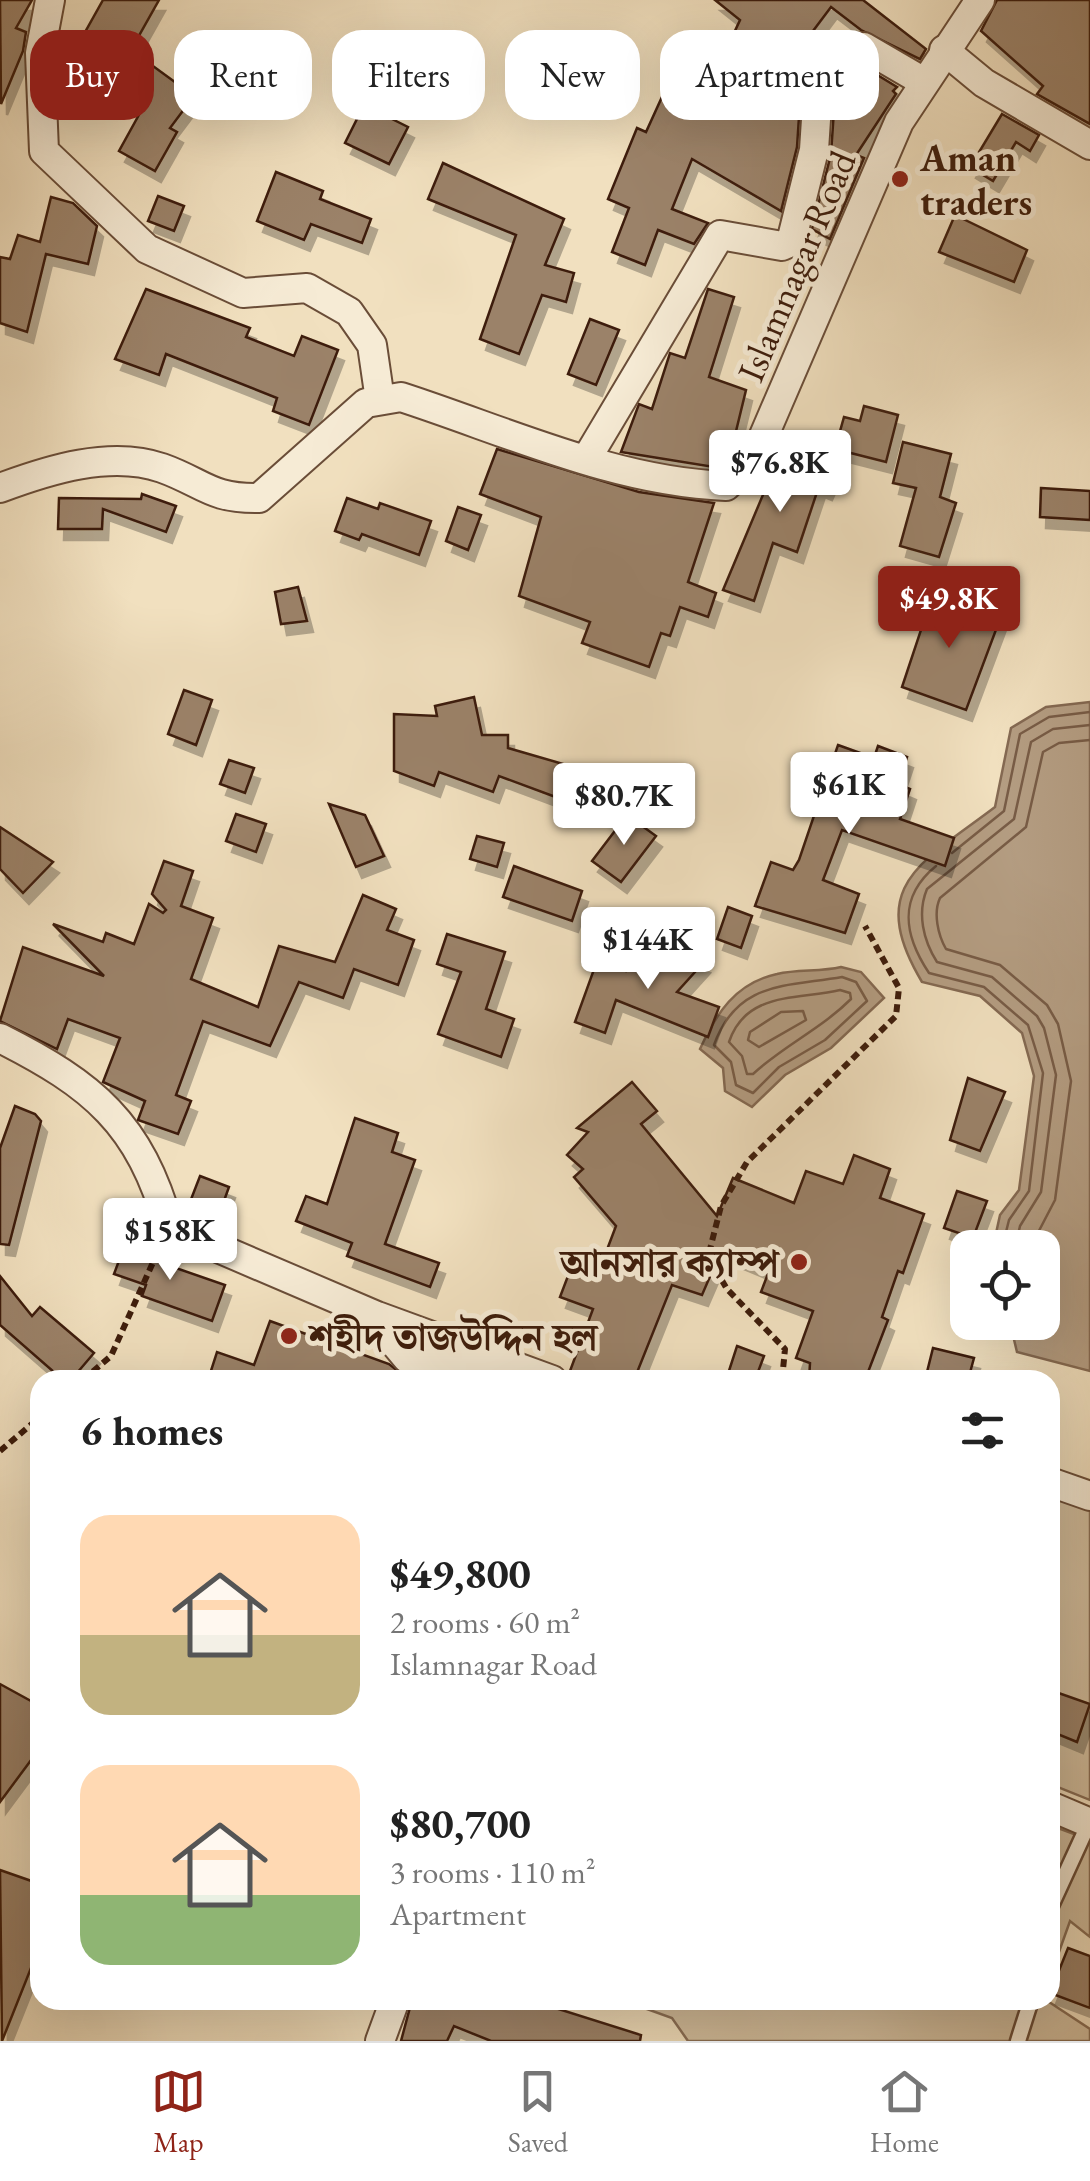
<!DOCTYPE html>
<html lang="en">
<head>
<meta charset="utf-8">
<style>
	body { margin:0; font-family:"EB Garamond","Noto Serif Bengali",serif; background:#f6f6f6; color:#222; height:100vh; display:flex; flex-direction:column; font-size:38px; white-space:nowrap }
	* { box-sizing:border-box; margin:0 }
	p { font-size:32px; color:#767676 }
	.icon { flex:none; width:55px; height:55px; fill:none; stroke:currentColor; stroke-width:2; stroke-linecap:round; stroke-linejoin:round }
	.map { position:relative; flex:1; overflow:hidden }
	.sheet { position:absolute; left:30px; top:1370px; width:1030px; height:640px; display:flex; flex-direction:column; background:#fff; border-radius:30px; box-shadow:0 10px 40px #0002 }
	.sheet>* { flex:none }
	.guide { position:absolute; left:30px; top:30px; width:1030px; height:90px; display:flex; gap:20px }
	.buttons { position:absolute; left:950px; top:1230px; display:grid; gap:20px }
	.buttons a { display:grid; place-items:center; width:110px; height:110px; border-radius:20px; background:#fff; box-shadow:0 10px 40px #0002; font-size:50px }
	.price { position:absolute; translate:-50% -85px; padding:0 22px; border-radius:10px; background:#fff; color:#222; font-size:32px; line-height:65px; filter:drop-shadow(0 2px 5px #0008) }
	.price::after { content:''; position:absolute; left:50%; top:60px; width:30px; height:22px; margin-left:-15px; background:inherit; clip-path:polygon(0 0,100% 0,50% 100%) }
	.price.selected { background:#8f2418; color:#fff }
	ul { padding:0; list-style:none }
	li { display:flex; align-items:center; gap:30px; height:250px; padding:0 50px }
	li span { display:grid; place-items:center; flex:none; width:280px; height:200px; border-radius:30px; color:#555 }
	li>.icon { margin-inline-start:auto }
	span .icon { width:120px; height:120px; fill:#fffc; stroke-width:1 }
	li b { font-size:42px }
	h2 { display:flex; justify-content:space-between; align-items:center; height:120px; padding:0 50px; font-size:42px }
	.tag { padding:0 35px; border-radius:30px; background:#fff; box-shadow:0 10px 40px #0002; font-size:35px; line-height:90px }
	.tag.selected { background:#8f2418; color:#fff }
	.dock { display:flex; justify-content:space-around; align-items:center; height:140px; border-top:2px solid #e0e0e0; background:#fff; font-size:28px; color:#767676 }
	.dock a { display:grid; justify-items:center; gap:5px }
	.dock .selected { color:#8f2418 }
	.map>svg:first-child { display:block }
	.green { fill:#d2bfa0; stroke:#886e56; stroke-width:2.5 }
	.water { fill:#b49d82; stroke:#846952; stroke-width:2.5 }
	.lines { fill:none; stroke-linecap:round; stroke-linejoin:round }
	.shore { stroke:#785c46; stroke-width:2.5 }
	.building { fill:#9b8269; stroke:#3d1c0b; stroke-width:2.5; filter:url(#shadow) }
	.lane-casing { stroke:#6a4d38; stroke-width:19 }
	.street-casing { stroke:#6a4d38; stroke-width:32 }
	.path { stroke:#3d1c0b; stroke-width:6; stroke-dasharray:8 5; stroke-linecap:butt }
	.lane { stroke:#f6ebd5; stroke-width:14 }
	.street { stroke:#f6ebd5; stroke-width:28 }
	.poi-dot { fill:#8f2418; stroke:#f6ebd5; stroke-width:4 }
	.labels { text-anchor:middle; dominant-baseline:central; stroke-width:10; stroke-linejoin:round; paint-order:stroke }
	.poi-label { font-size:38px; font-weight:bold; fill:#3d1c0b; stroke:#f6ebd5; text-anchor:start }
	.street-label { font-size:38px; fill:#3d1c0b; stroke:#f6ebd5 }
</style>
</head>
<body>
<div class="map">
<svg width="1090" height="2041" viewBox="0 0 1090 2041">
	<defs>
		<filter id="shadow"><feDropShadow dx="6" dy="11" stdDeviation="0" flood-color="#0004"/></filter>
	</defs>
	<rect width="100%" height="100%" fill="#f1e0bf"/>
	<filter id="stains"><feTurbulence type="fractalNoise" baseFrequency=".002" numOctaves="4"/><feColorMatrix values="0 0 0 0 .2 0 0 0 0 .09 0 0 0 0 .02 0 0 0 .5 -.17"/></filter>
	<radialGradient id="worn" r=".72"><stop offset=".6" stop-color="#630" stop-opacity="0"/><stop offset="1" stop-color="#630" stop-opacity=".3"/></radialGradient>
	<!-- green -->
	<g class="green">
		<path d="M 1050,1483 L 1090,1495 L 1090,1800 L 1050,1784 Z"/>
		<path d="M 1050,1825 L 1090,1840 L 1090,1937 L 1070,1921 L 1050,1977 Z"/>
		<path d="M 622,2000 L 1046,2000 L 1090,2029 L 1090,2041 L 688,2041 L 672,2018 Z"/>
	</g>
	<!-- water -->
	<g class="water">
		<path d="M 1090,702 L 1090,1371 L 1017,1352 L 1010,1323 L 1042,1322 L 1042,1248 L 993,1247 L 1000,1215 L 1019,1190 L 1034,1076 L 1022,1033 L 980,996 L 922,982 C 864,885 923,862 995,807 L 1011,728 L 1046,707 Z"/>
		<path d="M 841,967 L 861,972 L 884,998 L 831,1048 L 785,1075 L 752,1107 L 725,1091 L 723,1068 L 700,1049 C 716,1014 735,983 777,974 C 798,969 820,972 841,967 Z"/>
	</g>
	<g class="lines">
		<!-- shore -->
		<g class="shore">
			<path d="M 952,853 L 1004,811 L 1020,734 L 1049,717 L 1090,712"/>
			<path d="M 936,866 C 898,897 903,934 929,973 L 984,987 L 1028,1025 L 1043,1073 L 1029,1191 L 1009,1220 L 1002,1248"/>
			<path d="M 842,977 L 856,982 L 867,1001 L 825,1040 L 779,1067 L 753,1093 L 736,1085 L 731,1062 L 714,1045 C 737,981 785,987 842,977 Z"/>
			<path d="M 840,990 L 850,993 L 851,999 C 821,1029 783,1046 753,1074 L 747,1074 L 742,1056 L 729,1042 C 746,991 798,1000 840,990 Z"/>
			<path d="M 803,1011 L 806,1020 L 759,1047 L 748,1040 L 750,1032 L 781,1012 Z"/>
			<path d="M 1015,1248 L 1020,1226 L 1041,1192 L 1056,1075 L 1044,1028 L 1037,1016 L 992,977 L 937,962 C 923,940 917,913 927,889 L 1014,819 L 1031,742 L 1053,729 L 1090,725"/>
			<path d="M 1030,1248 L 1055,1200 L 1071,1081 L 1058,1024 L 1047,1005 L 1000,965 L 946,949 C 938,935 933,913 940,898 L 1026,827 L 1043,752 L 1059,743 L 1090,740"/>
		</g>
	</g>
	<!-- building -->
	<g class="building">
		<path d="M 0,0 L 32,0 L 16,28 L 26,32 L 23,51 L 1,104 Z"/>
		<path d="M 103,0 L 159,0 L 131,50 L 194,96 L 170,128 L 177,132 L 155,171 L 119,151 L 146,102 L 70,59 Z"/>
		<path d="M 715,0 L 863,0 L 926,49 L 920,59 L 861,30 L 831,7 L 798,51 L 815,63 L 801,87 L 797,147 L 781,211 L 692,159 L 672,209 L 708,223 L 694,244 L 658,230 L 645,265 L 612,252 L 629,208 L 608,199 L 637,128 L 646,132 L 672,75 L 707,91 L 740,20 Z"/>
		<path d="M 997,0 L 1090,0 L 1090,124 L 1037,94 L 1043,86 L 981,31 Z"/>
		<path d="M 861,65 L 897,87 L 893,91 L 896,94 L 856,155 L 864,158 L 830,239 L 812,229 L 831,154 L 835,95 L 855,66 Z"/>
		<path d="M 364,105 L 408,127 L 389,164 L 345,143 Z"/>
		<path d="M 1002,114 L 1039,135 L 1030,151 L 1016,142 L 993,181 L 970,167 Z"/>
		<path d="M 443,163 L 564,219 L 545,265 L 574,273 L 566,302 L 542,295 L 519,354 L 480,339 L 516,235 L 428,199 Z"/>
		<path d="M 276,172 L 323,191 L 320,199 L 371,219 L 362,243 L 311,224 L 304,240 L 257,221 Z"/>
		<path d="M 158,196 L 184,206 L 174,231 L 148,221 Z"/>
		<path d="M 51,197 L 73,203 L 97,226 L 88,264 L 46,254 L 27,332 L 0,323 L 0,257 L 10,259 L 18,235 L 40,242 Z"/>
		<path d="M 955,215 L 1027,250 L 1014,282 L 939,252 Z"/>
		<path d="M 146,289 L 250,328 L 246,337 L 294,356 L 302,336 L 338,350 L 309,425 L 273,411 L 277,398 L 166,354 L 159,375 L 115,359 Z"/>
		<path d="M 708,289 L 734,297 L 709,377 L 746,390 L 729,460 L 720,468 L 621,452 L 639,404 L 652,409 L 670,353 L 685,358 Z"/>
		<path d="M 590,319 L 619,330 L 596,385 L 568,374 Z"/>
		<path d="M 864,406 L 898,415 L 886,462 L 835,449 L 844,417 L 860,421 Z"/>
		<path d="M 786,440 L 838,462 L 826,489 L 819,486 L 797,552 L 773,543 L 754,601 L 723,590 Z"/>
		<path d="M 903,442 L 951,454 L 940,497 L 956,503 L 939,557 L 900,546 L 916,488 L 893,483 Z"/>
		<path d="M 497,449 L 639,492 L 714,503 L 688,582 L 716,593 L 708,617 L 680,607 L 670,636 L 661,633 L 649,667 L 582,643 L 590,622 L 519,596 L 541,517 L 480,494 Z"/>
		<path d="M 1041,488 L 1090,491 L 1090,520 L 1040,517 Z"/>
		<path d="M 142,494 L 176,506 L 166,532 L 103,509 L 102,529 L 58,529 L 59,498 L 141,499 Z"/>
		<path d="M 347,498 L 378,509 L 380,503 L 431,521 L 419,555 L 362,534 L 359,540 L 335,531 Z"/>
		<path d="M 458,507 L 481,515 L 468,550 L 446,541 Z"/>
		<path d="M 298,587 L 307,621 L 281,624 L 275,592 Z"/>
		<path d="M 923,592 L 1000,619 L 966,710 L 902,687 L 924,621 L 914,616 Z"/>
		<path d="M 184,690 L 212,700 L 196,745 L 168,734 Z"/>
		<path d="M 474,697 L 482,735 L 508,735 L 508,748 L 570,766 L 561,799 L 499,776 L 493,792 L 439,772 L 434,786 L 394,771 L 394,714 L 437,716 L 435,706 Z"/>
		<path d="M 838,745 L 874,758 L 878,746 L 907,757 L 898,784 L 910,789 L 900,819 L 954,838 L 945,866 L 842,830 L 823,880 L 859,894 L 845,933 L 755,906 L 771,862 L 793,870 L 799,860 Z"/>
		<path d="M 229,760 L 254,768 L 245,793 L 220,784 Z"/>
		<path d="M 329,804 L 365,815 L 384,856 L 356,867 Z"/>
		<path d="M 236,814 L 266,824 L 256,852 L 226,841 Z"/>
		<path d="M 627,815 L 656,836 L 621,882 L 592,861 Z"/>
		<path d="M 0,827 L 53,862 L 23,893 L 0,869 Z"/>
		<path d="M 477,836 L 504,843 L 497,867 L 470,859 Z"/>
		<path d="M 164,861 L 193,871 L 181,906 L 213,918 L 191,979 L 258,1007 L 279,946 L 335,962 L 363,895 L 396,909 L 387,930 L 414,940 L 398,985 L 354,969 L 343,998 L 299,982 L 270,1046 L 203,1021 L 176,1095 L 191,1101 L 178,1134 L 138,1120 L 145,1101 L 103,1082 L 120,1038 L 68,1019 L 57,1049 L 0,1021 L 23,947 L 104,976 L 53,924 L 103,942 L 106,933 L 134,944 L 149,904 L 163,913 L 166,910 L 152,894 Z"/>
		<path d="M 514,866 L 582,891 L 572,921 L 503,897 Z"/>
		<path d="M 728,907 L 752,916 L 741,948 L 717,939 Z"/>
		<path d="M 447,934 L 505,952 L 486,1009 L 514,1019 L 501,1057 L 438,1034 L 461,972 L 437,964 Z"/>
		<path d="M 651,943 L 704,962 L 677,992 L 719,1007 L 708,1037 L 616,1000 L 605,1033 L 575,1022 L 597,961 L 626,971 Z"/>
		<path d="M 968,1078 L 1005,1092 L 980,1151 L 950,1140 Z"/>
		<path d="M 632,1082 L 657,1111 L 641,1124 L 717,1216 L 733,1178 L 794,1203 L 806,1171 L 843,1184 L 854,1155 L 890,1169 L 880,1198 L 924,1214 L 903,1273 L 898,1271 L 882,1317 L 888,1320 L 865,1380 L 809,1380 L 810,1363 L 796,1358 L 813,1311 L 761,1292 L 769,1271 L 721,1251 L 702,1295 L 672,1285 L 634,1380 L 594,1380 L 570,1371 L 593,1309 L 560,1297 L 571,1268 L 597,1276 L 616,1226 L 574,1177 L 583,1169 L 567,1155 L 588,1132 L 577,1128 Z"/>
		<path d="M 15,1106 L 35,1114 L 41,1121 L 9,1245 L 0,1244 L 0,1148 Z"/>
		<path d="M 355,1118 L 398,1133 L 392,1152 L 415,1160 L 385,1244 L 439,1263 L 430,1287 L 347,1256 L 352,1243 L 296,1221 L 306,1196 L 327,1204 Z"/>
		<path d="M 200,1176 L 229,1187 L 220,1212 L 190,1202 Z"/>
		<path d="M 957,1191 L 987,1201 L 973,1238 L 944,1228 Z"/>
		<path d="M 126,1242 L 150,1250 L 147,1258 L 225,1285 L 212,1321 L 142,1296 L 146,1285 L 114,1274 Z"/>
		<path d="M 0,1276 L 32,1316 L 40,1307 L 94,1353 L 71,1380 L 63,1380 L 0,1325 Z"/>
		<path d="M 270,1321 L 389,1364 L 403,1375 L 424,1380 L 208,1380 L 217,1352 L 254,1365 Z"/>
		<path d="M 737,1346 L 764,1356 L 755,1380 L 726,1380 Z"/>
		<path d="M 933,1348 L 974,1358 L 968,1380 L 925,1380 Z"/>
		<path d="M 0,1684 L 40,1706 L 40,1748 L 0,1802 Z"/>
		<path d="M 1050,1690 L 1090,1704 L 1077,1742 L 1050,1731 Z"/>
		<path d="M 0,1870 L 40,1884 L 40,1965 L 33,1963 L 2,2041 Z"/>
		<path d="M 1068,1948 L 1090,1956 L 1090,2008 L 1050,1993 Z"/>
		<path d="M 412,2000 L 530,2000 L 641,2035 L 640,2041 L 491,2041 L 454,2026 L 447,2041 L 401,2041 Z"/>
	</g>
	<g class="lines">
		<defs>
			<g id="lane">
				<path d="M 1050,1908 L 1089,1823"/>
				<path d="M 1018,2041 L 1031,2000"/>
			</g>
			<g id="street">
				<path d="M 50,0 L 40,53 L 44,151 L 147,249 L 243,293 L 307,288 L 349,312 L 372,345 L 380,400"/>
				<path d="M 944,50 L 984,83 L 1090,145"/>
				<path d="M 587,458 L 720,235 L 782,246 L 791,242 L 814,150 L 818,89 L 845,50 L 864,47 L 924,82"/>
				<path d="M 0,488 C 48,470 111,450 162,468 C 204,483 210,499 259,498 L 366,403 L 401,397 C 506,431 615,482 726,486 L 753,461 L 899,122 L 980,0"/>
				<path d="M 0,1038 C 93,1085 140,1123 169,1227 L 377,1316 L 552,1380"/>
				<path d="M 372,1316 L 407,1358 L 503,1375"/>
				<path d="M 1050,1482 L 1090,1496"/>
				<path d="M 1050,1806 L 1090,1823"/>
				<path d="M 380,2041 L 395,2000"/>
			</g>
		</defs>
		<!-- lane casing -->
		<use href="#lane" class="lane-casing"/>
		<!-- street casing -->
		<use href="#street" class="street-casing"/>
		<!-- path -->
		<g class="path">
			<path d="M 83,1380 L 111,1356 L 159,1249"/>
			<path d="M 782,1380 L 785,1349 L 727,1289 L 708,1257 L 721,1206 L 747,1162 L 896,1016 L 899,988 L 865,926"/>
			<path d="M 0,1451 L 40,1417"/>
		</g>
		<!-- lane -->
		<use href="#lane" class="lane"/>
		<!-- street -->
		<use href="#street" class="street"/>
	</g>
	<!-- markers -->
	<g class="poi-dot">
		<circle cx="900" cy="179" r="10"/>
		<circle cx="799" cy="1262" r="10"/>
		<circle cx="289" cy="1336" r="10"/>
	</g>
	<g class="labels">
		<!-- poi labels -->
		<g class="poi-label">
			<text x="920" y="157">Aman<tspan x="920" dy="44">traders</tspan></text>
			<text x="779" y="1262" text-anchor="end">আনসার ক্যাম্প</text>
			<text x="309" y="1336">শহীদ তাজউদ্দিন হল</text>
		</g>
		<!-- street labels -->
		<g class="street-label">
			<text transform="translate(796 266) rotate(-67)">Islamnagar Road</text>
		</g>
	</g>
	<rect width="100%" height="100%" filter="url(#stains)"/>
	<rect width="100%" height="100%" fill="url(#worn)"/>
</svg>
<div class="buttons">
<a><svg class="icon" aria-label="locate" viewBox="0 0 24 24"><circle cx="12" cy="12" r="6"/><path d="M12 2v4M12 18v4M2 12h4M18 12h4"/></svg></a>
</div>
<b class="price" style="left:780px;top:515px">$76.8K</b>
<b class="price selected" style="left:949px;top:651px">$49.8K</b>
<b class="price" style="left:849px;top:837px">$61K</b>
<b class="price" style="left:624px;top:848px">$80.7K</b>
<b class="price" style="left:648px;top:992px">$144K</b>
<b class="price" style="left:170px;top:1283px">$158K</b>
<div class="guide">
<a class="tag selected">Buy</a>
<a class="tag">Rent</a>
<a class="tag">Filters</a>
<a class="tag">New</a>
<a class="tag">Apartment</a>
</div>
<section class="sheet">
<h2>6 homes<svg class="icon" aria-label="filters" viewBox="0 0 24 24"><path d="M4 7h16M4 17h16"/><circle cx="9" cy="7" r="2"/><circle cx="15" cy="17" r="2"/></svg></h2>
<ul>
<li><span style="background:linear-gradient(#ffd9b3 60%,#c2b280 0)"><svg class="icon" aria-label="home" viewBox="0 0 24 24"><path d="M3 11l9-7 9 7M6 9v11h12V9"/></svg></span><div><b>$49,800</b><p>2 rooms · 60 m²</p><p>Islamnagar Road</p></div></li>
<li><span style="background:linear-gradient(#ffd9b3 65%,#8fb573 0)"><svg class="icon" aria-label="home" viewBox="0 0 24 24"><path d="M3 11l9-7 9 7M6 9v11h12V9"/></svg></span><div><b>$80,700</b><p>3 rooms · 110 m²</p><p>Apartment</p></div></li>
</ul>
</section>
</div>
<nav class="dock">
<a class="selected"><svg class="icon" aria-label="map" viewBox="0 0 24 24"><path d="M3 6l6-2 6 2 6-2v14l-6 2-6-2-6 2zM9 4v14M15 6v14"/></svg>Map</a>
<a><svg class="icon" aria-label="saved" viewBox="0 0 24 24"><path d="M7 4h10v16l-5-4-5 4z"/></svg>Saved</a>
<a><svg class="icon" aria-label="home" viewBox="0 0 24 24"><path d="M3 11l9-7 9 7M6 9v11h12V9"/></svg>Home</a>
</nav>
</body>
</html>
